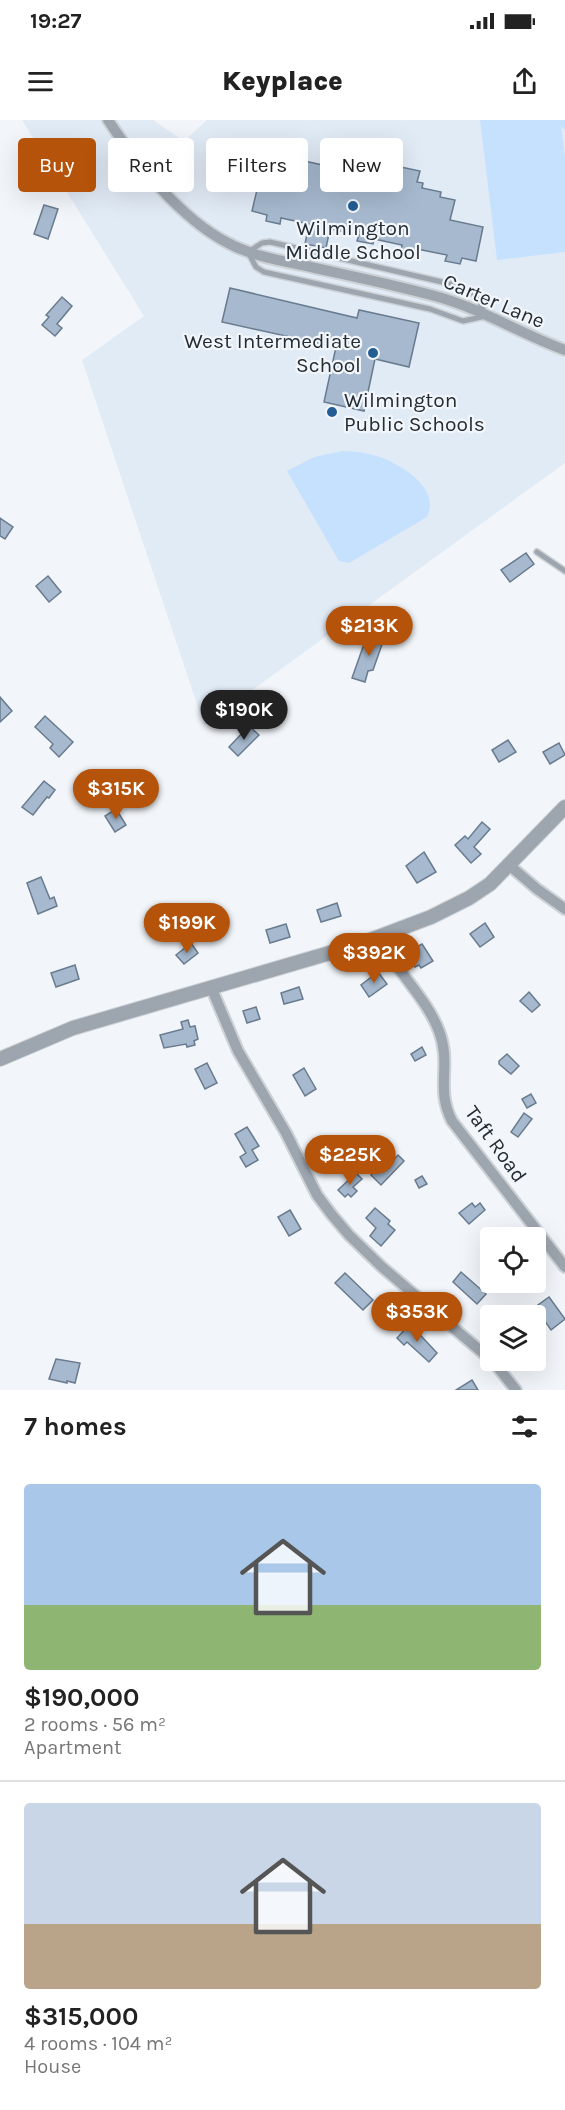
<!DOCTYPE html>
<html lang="en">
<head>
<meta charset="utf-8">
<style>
	body { margin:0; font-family:Karla,sans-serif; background:#f6f6f6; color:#222; height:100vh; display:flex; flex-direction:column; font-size:22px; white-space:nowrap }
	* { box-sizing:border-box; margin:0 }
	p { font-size:20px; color:#767676 }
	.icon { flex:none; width:33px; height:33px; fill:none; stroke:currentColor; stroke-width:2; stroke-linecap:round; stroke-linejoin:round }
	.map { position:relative; height:1270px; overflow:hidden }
	.details { display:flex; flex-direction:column; background:#fff; flex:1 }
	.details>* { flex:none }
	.top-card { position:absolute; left:18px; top:18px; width:530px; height:54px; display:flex; gap:12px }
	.buttons { position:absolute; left:480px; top:1107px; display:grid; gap:12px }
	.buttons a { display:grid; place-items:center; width:66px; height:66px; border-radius:6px; background:#fff; box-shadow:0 6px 24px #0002; font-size:30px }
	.price { position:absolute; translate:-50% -51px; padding:0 14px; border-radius:21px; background:#b45309; color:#fff; font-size:20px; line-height:39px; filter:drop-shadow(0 2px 3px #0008) }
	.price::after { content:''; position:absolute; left:50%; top:36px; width:18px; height:14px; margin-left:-9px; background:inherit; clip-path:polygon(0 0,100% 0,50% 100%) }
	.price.current { background:#222; color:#fff }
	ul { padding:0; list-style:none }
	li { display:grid; align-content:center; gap:12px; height:318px; padding:0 24px }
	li+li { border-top:2px solid #e0e0e0 }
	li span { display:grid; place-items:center; height:186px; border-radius:6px; color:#555 }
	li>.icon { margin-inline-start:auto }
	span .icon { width:108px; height:108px; fill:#fffc; stroke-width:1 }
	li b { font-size:26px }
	h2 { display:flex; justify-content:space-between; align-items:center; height:72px; padding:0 24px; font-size:26px }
	.pill { padding:0 21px; border-radius:6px; background:#fff; box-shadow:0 6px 24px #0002; font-size:21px; line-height:54px }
	.pill.current { background:#b45309; color:#fff }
	.status { display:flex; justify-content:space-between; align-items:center; height:42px; padding:0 30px; background:#fff; direction:ltr }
	.status svg { height:16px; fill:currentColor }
	header { display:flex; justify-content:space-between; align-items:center; height:78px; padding:0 24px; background:#fff; font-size:27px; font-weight:800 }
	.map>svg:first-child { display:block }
	.built { fill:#e1ebf6 }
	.green { fill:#c6e1fd }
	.building { fill:#a6b9ce; stroke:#697b8e; stroke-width:1.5 }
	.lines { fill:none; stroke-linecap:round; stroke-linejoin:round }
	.service-casing { stroke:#cdd2d6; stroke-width:8 }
	.minor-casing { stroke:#cdd2d6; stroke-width:14 }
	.tertiary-casing { stroke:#cdd2d6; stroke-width:16 }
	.service { stroke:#9da5af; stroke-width:5 }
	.minor { stroke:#9da5af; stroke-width:10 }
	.tertiary { stroke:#9da5af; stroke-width:14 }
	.poi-dot { fill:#225d94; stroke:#f2f6fa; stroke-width:2 }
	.labels { text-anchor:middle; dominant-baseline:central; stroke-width:4.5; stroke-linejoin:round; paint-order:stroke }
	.poi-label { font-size:21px; fill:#242c34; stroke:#f2f6fa }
	.street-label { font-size:21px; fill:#242c34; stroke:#f2f6fa }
</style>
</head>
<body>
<div class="status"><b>19:27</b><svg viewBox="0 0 49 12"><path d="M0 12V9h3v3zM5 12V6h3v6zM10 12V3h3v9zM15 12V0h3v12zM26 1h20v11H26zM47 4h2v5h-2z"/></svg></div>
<header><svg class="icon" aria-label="menu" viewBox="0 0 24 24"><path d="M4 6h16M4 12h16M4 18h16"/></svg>Keyplace<svg class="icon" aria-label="share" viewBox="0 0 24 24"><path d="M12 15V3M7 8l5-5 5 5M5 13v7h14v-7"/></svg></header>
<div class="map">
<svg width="565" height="1270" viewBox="0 0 565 1270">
	<rect width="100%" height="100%" fill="#f2f6fa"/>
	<!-- built -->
	<path class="built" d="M 22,0 L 153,0 L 184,21 L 207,0 L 565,0 L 565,343 L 204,605 L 82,240 L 144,196 Z"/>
	<!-- green -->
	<g class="green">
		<path d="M 480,0 L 565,0 L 565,10 L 561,6 L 565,37 L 565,132 L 497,140 Z"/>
		<path d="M 343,331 C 356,331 368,333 380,337 C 402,345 441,369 427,397 L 349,443 L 339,441 L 287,351 L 314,337 Z"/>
	</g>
	<!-- building -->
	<g class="building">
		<path d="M 344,35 L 420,51 L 417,62 L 423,63 L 422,68 L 441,72 L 440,77 L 455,80 L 450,100 L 483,107 L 476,141 L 462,138 L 460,144 L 445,141 L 447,135 L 417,129 L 417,134 L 401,130 L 402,125 L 374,119 L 373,124 L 357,121 L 359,115 L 330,109 L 326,128 L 305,124 L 309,104 L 281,98 L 280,104 L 266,101 L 267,95 L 252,91 L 260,57 L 290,64 L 295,39 L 332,47 L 332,44 L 338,45 L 340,40 L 343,40 Z"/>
		<path d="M 44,85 L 58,89 L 48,119 L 34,114 Z"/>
		<path d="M 230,168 L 357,198 L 359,190 L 419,203 L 409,247 L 375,239 L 364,291 L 324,282 L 336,227 L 222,202 Z"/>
		<path d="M 62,177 L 72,186 L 57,204 L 62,208 L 55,216 L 42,205 L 49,197 L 46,195 Z"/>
		<path d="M 0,398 L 13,407 L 5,419 L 0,416 Z"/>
		<path d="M 526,433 L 534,444 L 510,462 L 501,450 Z"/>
		<path d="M 48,456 L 61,472 L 49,482 L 36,466 Z"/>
		<path d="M 372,511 L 385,516 L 373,550 L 368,551 L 365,562 L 352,558 L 363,527 L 366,528 Z"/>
		<path d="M 0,577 L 12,591 L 0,602 Z"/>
		<path d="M 45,596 L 73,622 L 59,637 L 50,628 L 53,624 L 35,607 Z"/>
		<path d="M 249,606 L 259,615 L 238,636 L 229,627 Z"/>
		<path d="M 508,620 L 516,632 L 499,642 L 492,630 Z"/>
		<path d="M 559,623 L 565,635 L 550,644 L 543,632 Z"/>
		<path d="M 44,661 L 55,670 L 49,678 L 47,677 L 33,695 L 22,687 Z"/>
		<path d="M 116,689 L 126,705 L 115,712 L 105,696 Z"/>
		<path d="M 482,702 L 490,709 L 474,727 L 481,734 L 471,743 L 455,725 L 465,716 L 468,719 Z"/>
		<path d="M 424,732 L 436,752 L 417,763 L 406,746 Z"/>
		<path d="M 41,757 L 50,779 L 54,777 L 57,786 L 38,794 L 27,763 Z"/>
		<path d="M 337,783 L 341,796 L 321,802 L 317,790 Z"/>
		<path d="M 485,803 L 494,817 L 480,827 L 470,814 Z"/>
		<path d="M 286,804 L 290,817 L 270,823 L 266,810 Z"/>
		<path d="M 191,823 L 198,833 L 184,844 L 176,835 Z"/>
		<path d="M 422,824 L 433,841 L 421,848 L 419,845 L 415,847 L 408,837 L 413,834 L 411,830 Z"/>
		<path d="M 75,845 L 79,859 L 56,867 L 51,853 Z"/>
		<path d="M 378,852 L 387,864 L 369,877 L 361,865 Z"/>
		<path d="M 299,867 L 303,879 L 284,884 L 281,873 Z"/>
		<path d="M 529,872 L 540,885 L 532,892 L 520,881 Z"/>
		<path d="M 256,887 L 260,899 L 247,903 L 243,891 Z"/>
		<path d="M 188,900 L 190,907 L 195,906 L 198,919 L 194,921 L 195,925 L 187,927 L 186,924 L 164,928 L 160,915 L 183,909 L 181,902 Z"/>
		<path d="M 422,927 L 426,935 L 415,941 L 411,934 Z"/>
		<path d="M 507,934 L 519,946 L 511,954 L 499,944 L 499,941 Z"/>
		<path d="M 207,943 L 217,963 L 205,969 L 195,949 Z"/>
		<path d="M 304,948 L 316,969 L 305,976 L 293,955 Z"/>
		<path d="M 531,974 L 536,983 L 527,988 L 522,979 Z"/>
		<path d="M 524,993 L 532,999 L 518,1017 L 511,1012 Z"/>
		<path d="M 247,1007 L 259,1026 L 252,1030 L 258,1040 L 246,1047 L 240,1037 L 246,1033 L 235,1014 Z"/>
		<path d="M 398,1035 L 404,1041 L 381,1065 L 371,1055 L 380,1045 L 385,1049 Z"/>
		<path d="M 356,1053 L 362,1059 L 353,1067 L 357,1071 L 351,1077 L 348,1074 L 345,1077 L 338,1070 Z"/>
		<path d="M 422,1056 L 427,1064 L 419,1068 L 415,1060 Z"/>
		<path d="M 472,1083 L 475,1087 L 480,1083 L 485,1090 L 469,1104 L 459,1093 Z"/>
		<path d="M 375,1088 L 390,1101 L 388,1104 L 395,1110 L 381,1126 L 370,1116 L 376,1108 L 366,1098 Z"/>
		<path d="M 290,1090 L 301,1109 L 289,1116 L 278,1097 Z"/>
		<path d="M 461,1152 L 486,1174 L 477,1184 L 453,1162 Z"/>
		<path d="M 345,1153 L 373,1180 L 363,1190 L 335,1163 Z"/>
		<path d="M 549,1177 L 565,1199 L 551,1210 L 542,1197 L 545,1195 L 538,1185 Z"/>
		<path d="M 410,1204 L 437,1233 L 429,1242 L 407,1222 L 404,1225 L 397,1218 Z"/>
		<path d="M 56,1239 L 80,1243 L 75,1263 L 67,1261 L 67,1263 L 49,1259 Z"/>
		<path d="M 472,1260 L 478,1270 L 456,1270 Z"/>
	</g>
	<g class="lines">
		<defs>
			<g id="service">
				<path d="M 270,122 L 455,165 L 476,175 L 486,196 L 463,201 L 430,189 L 264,152 L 256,147 L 248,132 L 262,123 Z"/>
				<path d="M 537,432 L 565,451"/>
			</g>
			<g id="minor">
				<path d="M 108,0 C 136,43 181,99 228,123 C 250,135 277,140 302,145 C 346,155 391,164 435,176 C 480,188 521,214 565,230"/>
				<path d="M 509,745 L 537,769 L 565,789"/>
				<path d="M 379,817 C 395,850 426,877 439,911 C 452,945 435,968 452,1001 L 565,1147"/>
				<path d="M 211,867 L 238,931 L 286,1013 L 317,1075 L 332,1095 L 349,1115 L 382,1147 L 490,1239"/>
				<path d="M 492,1240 L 516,1270"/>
			</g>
			<path id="tertiary" d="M 0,939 L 73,908 L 357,825 L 431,797 L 469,778 L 490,764 L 565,687"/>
		</defs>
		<!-- service casing -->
		<use href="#service" class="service-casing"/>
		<!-- minor casing -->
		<use href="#minor" class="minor-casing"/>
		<!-- tertiary casing -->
		<use href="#tertiary" class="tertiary-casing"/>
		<!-- service -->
		<use href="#service" class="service"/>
		<!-- minor -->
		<use href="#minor" class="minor"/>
		<!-- tertiary -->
		<use href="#tertiary" class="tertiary"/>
	</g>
	<!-- markers -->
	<g class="poi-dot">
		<circle cx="353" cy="86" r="6"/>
		<circle cx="373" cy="233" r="6"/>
		<circle cx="332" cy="292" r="6"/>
	</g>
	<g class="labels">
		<!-- poi labels -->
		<g class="poi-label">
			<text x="353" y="108">Wilmington<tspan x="353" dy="24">Middle School</tspan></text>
			<text x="361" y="221" text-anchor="end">West Intermediate<tspan x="361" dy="24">School</tspan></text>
			<text x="344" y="280" text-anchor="start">Wilmington<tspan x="344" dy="24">Public Schools</tspan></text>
		</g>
		<!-- street labels -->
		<g class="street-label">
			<text transform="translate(494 181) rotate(23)">Carter Lane</text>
			<text transform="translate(496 1024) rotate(54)">Taft Road</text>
		</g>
	</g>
</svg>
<div class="buttons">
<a><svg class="icon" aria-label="locate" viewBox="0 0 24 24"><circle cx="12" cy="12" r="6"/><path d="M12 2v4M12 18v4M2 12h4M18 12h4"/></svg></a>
<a><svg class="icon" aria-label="layers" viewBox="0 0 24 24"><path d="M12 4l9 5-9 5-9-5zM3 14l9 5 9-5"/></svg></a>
</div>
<b class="price" style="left:369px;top:537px">$213K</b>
<b class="price current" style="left:244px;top:621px">$190K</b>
<b class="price" style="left:116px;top:700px">$315K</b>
<b class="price" style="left:187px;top:834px">$199K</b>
<b class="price" style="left:374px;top:864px">$392K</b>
<b class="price" style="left:350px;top:1066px">$225K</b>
<b class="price" style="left:417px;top:1223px">$353K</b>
<div class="top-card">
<a class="pill current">Buy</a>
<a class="pill">Rent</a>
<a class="pill">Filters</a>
<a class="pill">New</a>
</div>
</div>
<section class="details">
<h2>7 homes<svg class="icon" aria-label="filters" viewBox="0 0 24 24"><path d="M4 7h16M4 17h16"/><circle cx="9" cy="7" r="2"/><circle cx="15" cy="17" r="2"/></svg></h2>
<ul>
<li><span style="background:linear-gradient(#a9c7e8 65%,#8fb573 0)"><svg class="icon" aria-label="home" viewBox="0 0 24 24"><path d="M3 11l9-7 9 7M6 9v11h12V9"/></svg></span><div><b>$190,000</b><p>2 rooms · 56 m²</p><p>Apartment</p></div></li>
<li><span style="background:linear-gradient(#c9d6e8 65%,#b9a48a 0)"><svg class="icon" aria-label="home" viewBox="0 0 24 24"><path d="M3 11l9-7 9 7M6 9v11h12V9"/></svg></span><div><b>$315,000</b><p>4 rooms · 104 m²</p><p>House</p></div></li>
</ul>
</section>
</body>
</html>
